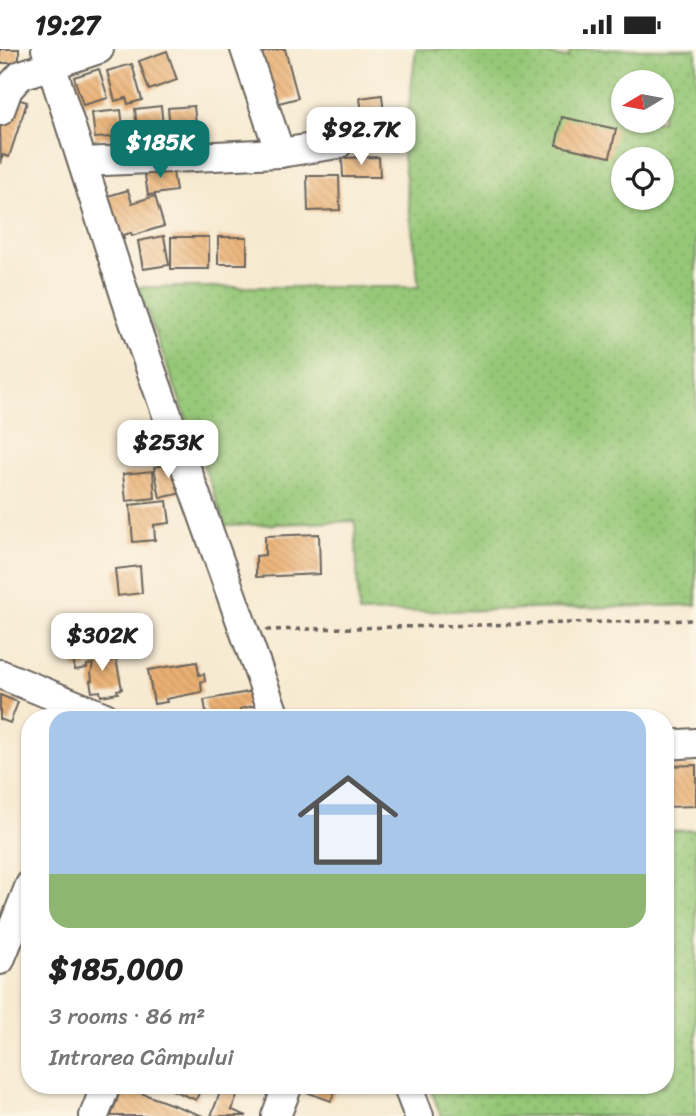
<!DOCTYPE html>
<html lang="en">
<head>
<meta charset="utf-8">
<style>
	body { margin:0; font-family:Sriracha,sans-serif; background:#f2f2f2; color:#222; height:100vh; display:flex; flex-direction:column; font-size:26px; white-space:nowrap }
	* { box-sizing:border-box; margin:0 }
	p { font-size:23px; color:#767676 }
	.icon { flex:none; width:38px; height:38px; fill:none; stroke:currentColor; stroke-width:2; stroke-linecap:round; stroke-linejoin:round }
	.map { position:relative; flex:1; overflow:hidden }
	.panel { position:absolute; left:21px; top:660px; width:653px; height:385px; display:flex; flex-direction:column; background:#fff; border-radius:28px; box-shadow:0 2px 5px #0004 }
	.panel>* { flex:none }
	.needle { width:46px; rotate:260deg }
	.buttons { position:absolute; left:611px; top:21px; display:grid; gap:14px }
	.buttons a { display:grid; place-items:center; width:63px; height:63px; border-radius:50%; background:#fff; box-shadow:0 2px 5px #0004; font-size:35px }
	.price { position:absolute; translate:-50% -60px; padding:0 16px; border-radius:14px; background:#fff; color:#222; font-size:23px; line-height:46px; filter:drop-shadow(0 2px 4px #0008) }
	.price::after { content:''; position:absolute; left:50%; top:42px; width:21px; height:16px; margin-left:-10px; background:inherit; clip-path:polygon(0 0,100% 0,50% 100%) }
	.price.current { background:#0f766e; color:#fff }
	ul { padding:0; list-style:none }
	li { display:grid; align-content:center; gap:14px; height:371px; padding:0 28px }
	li+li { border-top:2px solid #e0e0e0 }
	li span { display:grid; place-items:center; height:217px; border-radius:21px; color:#555 }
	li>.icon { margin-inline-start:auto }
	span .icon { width:126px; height:126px; fill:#fffc; stroke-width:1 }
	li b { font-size:30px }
	.status { display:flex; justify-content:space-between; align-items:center; height:49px; padding:0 35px; background:#fff; direction:ltr }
	.status svg { height:19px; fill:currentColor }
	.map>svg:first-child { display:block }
	.grass { fill:url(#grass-dots); stroke:#58724a; stroke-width:2; fill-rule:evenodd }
	.building { fill:url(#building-back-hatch) }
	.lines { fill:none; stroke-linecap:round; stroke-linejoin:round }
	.minor-casing { stroke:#69645c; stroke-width:32 }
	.path { stroke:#69645c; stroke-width:3.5; stroke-dasharray:5 5; stroke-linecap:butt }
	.minor { stroke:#fff; stroke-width:28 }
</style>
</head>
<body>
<div class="status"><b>19:27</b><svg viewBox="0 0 49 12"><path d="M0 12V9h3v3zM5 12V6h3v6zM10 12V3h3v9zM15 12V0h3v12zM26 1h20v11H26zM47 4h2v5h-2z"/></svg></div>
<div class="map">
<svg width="696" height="1067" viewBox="0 0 696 1067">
	<defs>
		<pattern id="grass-dots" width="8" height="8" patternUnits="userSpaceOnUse" patternTransform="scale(1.75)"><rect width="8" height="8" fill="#95c777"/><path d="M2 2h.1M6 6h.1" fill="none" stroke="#80aa66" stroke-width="1.8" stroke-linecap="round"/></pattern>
		<pattern id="building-back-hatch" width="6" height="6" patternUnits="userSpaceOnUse" patternTransform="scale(1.75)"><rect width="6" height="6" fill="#eab073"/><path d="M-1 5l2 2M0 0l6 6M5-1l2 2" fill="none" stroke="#c89763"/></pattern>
	</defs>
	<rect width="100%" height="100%" fill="#fcf5e5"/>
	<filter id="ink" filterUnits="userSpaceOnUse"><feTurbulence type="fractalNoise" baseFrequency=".0143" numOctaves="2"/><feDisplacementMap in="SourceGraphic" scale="14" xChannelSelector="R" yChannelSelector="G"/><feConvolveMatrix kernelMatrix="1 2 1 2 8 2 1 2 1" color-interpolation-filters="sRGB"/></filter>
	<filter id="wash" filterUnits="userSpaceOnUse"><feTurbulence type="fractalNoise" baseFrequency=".00686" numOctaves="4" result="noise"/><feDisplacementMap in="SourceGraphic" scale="28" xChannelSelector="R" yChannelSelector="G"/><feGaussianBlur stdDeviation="1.57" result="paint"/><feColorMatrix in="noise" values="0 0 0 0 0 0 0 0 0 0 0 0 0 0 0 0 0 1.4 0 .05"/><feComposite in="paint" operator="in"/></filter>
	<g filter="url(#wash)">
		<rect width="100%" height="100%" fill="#f7ead2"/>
		<!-- grass -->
		<g class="grass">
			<path d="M 416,0 L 517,0 L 568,9 L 571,0 L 696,0 L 696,556 L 359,564 L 355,472 L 226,477 L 138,238 L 419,238 L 403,106 ZM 623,33 L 662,33 L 662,72 L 623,72 ZM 623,110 L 662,110 L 662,149 L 623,149 Z"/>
			<path d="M 696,781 L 696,1067 L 441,1067 L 429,1036 L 665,1036 L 665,782 Z"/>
		</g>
		<g id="blocks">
			<!-- building -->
			<g class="building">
				<rect x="0" y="0" width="19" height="14"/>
				<path d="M 279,0 L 285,0 L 298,49 L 275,55 L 262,4 Z"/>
				<path d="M 167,2 L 177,31 L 149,41 L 139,12 Z"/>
				<path d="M 132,15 L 142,51 L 128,55 L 126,49 L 115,52 L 107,22 Z"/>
				<path d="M 99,20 L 108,49 L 83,56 L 74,28 Z"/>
				<path d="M 382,46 L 385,75 L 364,79 L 360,49 Z"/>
				<path d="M 10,48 L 27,53 L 9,108 L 3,106 L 1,115 L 0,78 Z"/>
				<path d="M 161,57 L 164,87 L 138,90 L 135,60 Z"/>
				<path d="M 194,57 L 197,85 L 171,88 L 168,59 Z"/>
				<path d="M 121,61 L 124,87 L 95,89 L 92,64 Z"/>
				<path d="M 562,68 L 616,80 L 610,108 L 556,96 Z"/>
				<path d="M 379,108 L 380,128 L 343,128 L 342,109 Z"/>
				<path d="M 172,116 L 176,142 L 148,146 L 144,120 Z"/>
				<path d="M 307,127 L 339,127 L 340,161 L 308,162 Z"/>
				<path d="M 128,141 L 132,154 L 155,147 L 164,177 L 132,187 L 131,184 L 123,186 L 124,190 L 118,192 L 105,148 Z"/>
				<path d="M 164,187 L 169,216 L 143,220 L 138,192 Z"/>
				<rect x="171" y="188" width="38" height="32"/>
				<rect x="218" y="188" width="29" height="27"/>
				<path d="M 175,414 L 182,444 L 160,449 L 154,418 Z"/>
				<path d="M 153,422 L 155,449 L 126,452 L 123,425 Z"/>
				<path d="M 167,452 L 170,474 L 154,476 L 155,491 L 133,493 L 130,456 Z"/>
				<path d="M 319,485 L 320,525 L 256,528 L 256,507 L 265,506 L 265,487 Z"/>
				<path d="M 140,517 L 142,544 L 118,547 L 115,520 Z"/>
				<path d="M 109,604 L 110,612 L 116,610 L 122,640 L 117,641 L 118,644 L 101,647 L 100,642 L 92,643 L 90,632 L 92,631 L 91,624 L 93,615 L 87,616 L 87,619 L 75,621 L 73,610 Z"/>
				<path d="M 197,613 L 199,626 L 204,625 L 205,632 L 201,633 L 202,643 L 166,650 L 167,653 L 154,655 L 148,621 Z"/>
				<path d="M 254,642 L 257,656 L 240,660 L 241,668 L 207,668 L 204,651 Z"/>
				<path d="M 0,646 L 18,653 L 10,674 L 0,670 Z"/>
				<path d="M 696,716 L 696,757 L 665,758 L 665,717 Z"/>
				<path d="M 168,1036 L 202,1036 L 196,1051 L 167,1039 Z"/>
				<path d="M 223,1036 L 239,1041 L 232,1061 L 247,1067 L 211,1067 Z"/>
				<path d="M 309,1036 L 337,1036 L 331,1052 L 306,1043 Z"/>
				<path d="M 122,1037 L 203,1067 L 111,1067 Z"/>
			</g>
		</g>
	</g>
	<g filter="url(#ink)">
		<use href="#blocks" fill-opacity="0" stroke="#69645c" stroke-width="2"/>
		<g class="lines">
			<defs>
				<g id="minor">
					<path d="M 46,0 L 130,262 L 275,668"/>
					<path d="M 245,0 L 280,104"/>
					<path d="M 0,62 L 8,40 L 21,26 L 99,0"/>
					<path d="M 83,113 L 280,104 L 338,95"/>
					<path d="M 0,625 L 105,668"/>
					<path d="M 665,696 L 696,694"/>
					<path d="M 0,911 L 30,836"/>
					<path d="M 407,1036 L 419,1067"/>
					<path d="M 94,1067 L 106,1036"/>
					<path d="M 276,1067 L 288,1036"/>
				</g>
			</defs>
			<!-- minor casing -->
			<use href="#minor" class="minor-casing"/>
			<!-- path -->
			<path class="path" d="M 266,581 L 696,571"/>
			<!-- minor -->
			<use href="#minor" class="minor"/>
		</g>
	</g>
</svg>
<div class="buttons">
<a><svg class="needle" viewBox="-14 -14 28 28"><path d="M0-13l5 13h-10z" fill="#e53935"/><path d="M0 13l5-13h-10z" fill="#767676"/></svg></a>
<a><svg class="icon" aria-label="locate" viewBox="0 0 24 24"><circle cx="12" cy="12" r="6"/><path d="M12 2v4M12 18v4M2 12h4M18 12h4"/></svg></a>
</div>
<b class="price" style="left:361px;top:118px">$92.7K</b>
<b class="price current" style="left:160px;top:131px">$185K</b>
<b class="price" style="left:168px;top:431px">$253K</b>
<b class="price" style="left:102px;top:624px">$302K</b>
<section class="panel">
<ul>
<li><span style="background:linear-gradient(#a9c7e8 75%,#8fb573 0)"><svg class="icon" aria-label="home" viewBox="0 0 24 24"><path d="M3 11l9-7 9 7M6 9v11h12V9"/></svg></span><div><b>$185,000</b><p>3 rooms · 86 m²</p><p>Intrarea Câmpului</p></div></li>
</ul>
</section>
</div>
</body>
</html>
